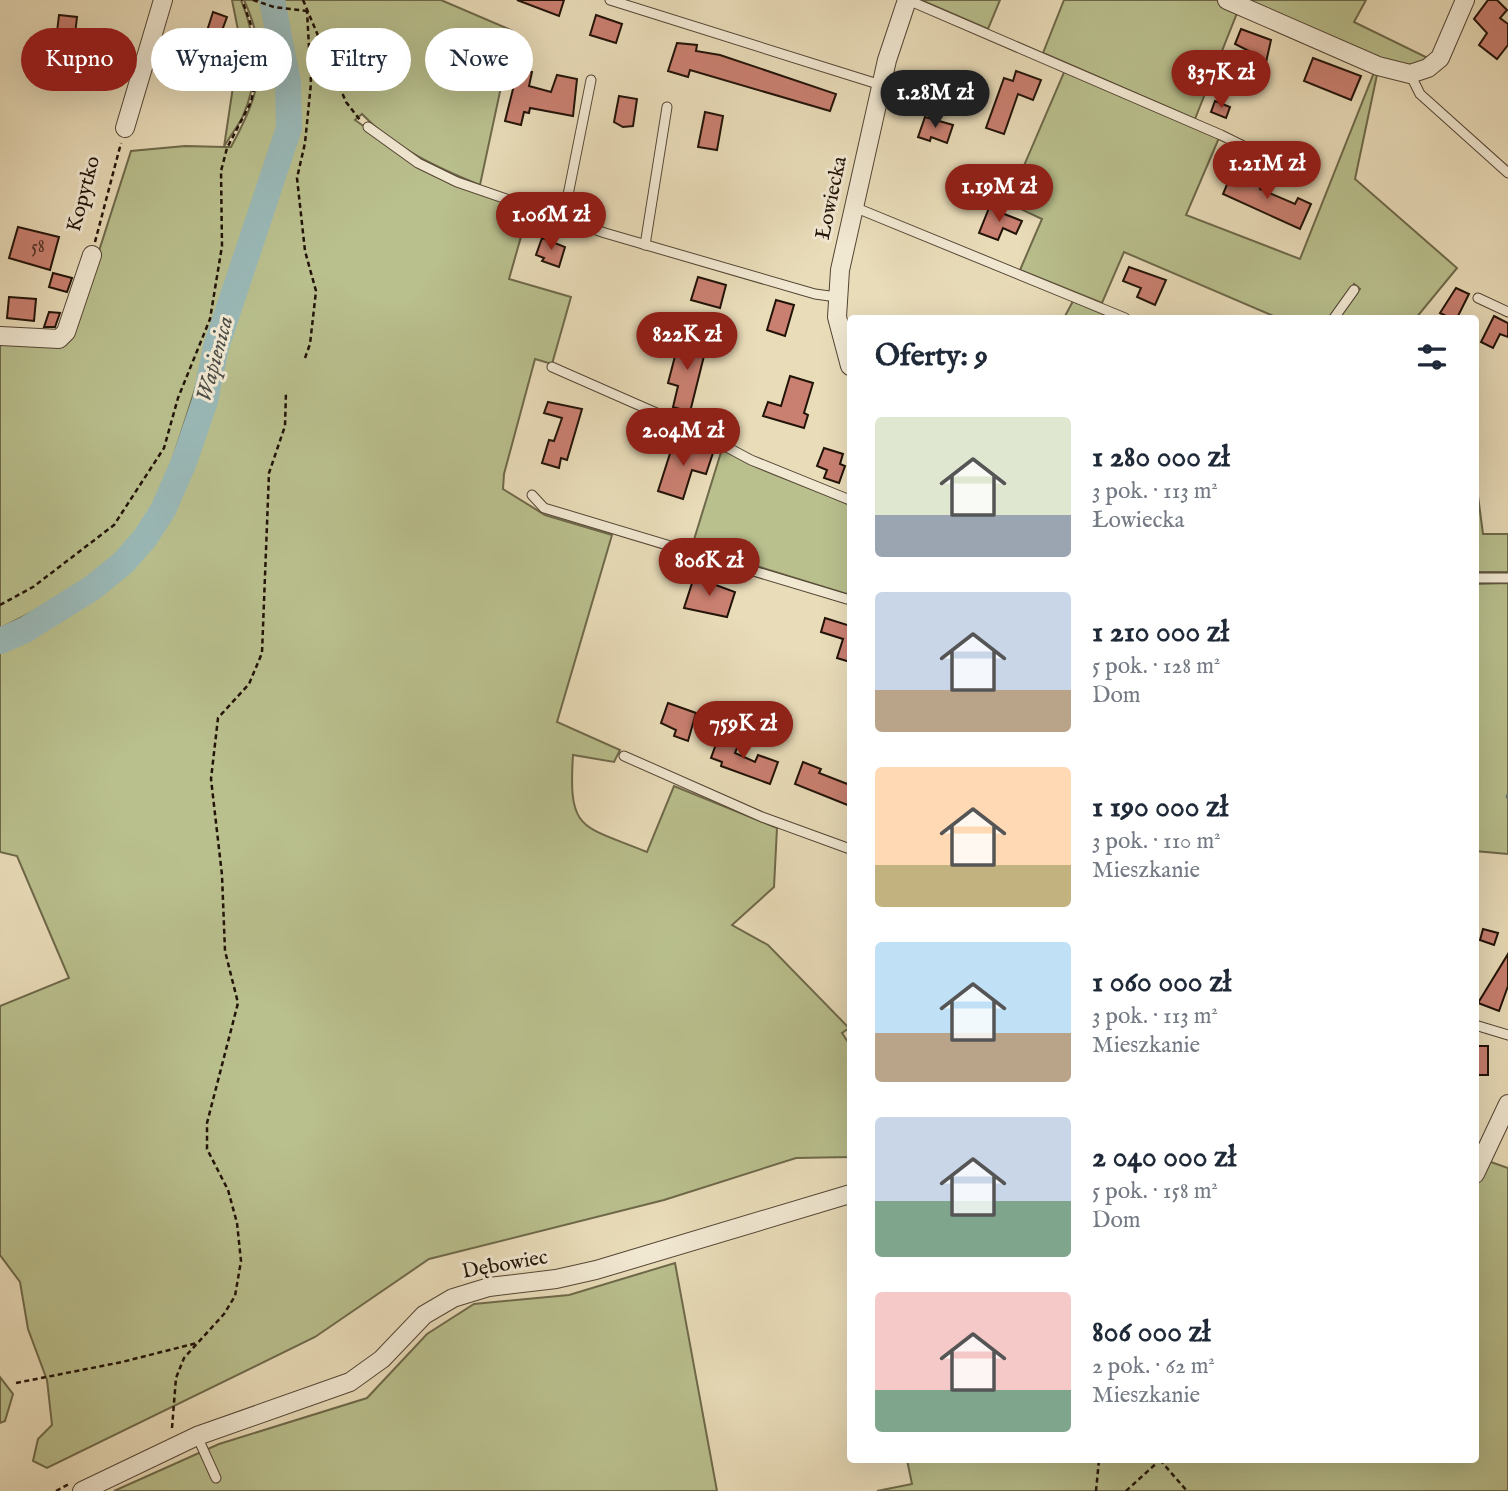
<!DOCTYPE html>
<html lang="pl">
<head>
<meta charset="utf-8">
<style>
	body { margin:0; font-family:"IM FELL English",serif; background:#f2f2f3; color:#1f2937; height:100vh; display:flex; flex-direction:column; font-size:26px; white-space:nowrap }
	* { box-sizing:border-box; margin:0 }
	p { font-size:23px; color:#747a83 }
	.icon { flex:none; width:38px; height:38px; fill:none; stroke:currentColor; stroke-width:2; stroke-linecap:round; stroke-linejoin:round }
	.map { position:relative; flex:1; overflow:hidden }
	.drawer { position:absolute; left:847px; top:315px; width:632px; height:1148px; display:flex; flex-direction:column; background:#fff; border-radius:7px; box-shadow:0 7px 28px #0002 }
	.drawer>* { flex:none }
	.banner { position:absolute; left:21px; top:28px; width:665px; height:63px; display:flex; gap:14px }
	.price { position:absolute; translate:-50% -60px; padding:0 16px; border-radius:24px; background:#8f2418; color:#fff; font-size:23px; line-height:46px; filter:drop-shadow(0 2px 4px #0008) }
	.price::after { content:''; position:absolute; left:50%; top:42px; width:21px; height:16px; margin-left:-10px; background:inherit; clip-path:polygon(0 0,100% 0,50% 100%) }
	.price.on { background:#222; color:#fff }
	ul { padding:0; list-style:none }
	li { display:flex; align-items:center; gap:21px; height:175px; padding:0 28px }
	li span { display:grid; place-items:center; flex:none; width:196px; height:140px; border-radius:7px; color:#555 }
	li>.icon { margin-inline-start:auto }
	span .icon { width:84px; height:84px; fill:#fffc; stroke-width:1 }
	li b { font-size:30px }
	h2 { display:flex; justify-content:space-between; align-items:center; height:84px; padding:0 28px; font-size:30px }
	.pill { padding:0 24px; border-radius:32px; background:#fff; box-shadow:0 7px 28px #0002; font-size:24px; line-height:63px }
	.pill.on { background:#8f2418; color:#fff }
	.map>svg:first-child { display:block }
	.green { fill:#b9bf8d; stroke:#6e694a; stroke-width:2 }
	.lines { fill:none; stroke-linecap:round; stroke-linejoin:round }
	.stream { stroke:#6a7772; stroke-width:4.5 }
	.river { stroke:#9ab9b8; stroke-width:26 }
	.building { fill:#ca8071; stroke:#221308; stroke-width:2 }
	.lane-casing { stroke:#544534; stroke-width:11 }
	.street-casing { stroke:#544534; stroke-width:20 }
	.path { stroke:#221308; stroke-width:2.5; stroke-dasharray:5 3.5; stroke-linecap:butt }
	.lane { stroke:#f1e8d2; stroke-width:9 }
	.street { stroke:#f1e8d2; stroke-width:18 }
	.labels { text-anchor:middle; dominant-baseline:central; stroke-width:6; stroke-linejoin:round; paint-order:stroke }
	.number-label { font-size:18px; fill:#4c2e22 }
	.street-label { font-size:21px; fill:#221308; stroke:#f1e8d2 }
	.water-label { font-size:23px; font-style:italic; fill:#4c4d46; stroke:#f1e8d2 }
</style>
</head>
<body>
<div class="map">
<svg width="1508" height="1491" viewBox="0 0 1508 1491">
	<rect width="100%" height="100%" fill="#e9dcb9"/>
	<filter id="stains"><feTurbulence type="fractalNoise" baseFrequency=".00286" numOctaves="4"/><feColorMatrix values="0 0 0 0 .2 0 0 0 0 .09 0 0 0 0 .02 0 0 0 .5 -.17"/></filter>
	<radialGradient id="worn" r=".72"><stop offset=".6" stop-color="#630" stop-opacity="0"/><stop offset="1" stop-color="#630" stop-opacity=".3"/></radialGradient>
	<!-- green -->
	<g class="green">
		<path d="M 232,0 L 241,0 C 257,38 260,80 242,118 C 237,128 229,137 224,147 L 231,147 C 260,93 271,59 244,0 L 264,0 C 274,41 291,93 279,135 C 276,147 270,159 265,171 L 172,461 C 160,490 147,522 126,546 C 93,580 42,608 0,628 L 0,343 L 72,335 L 131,151 L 185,146 L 224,147 L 240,40 Z"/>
		<path d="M 280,0 L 441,0 L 513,31 L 480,185 C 438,168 394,148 362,114 L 355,120 L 433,175 L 528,212 L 509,279 L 571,297 L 552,364 L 535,359 L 504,474 L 503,489 L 545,515 L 612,535 L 557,722 L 620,750 L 614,762 L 573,755 C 568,832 581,825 647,852 L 674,786 L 777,828 L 774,887 L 732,925 L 768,945 L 849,1028 L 842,1033 L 850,1045 L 850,1157 L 796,1158 L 664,1200 L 429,1259 L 315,1337 L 47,1468 L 33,1461 L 38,1439 L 52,1425 L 47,1380 L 28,1329 L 20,1282 L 0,1255 L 0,1006 L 69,978 L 17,856 L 0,852 L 0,650 C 49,628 117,586 150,543 C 179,505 202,450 214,403 C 218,384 219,364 225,346 C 245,276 268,207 295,140 C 302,93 290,46 280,0 Z"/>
		<path d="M 921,0 L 1000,0 L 988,29 Z"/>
		<path d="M 1064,0 L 1219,0 L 1239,8 L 1195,119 L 1043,53 Z"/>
		<path d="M 1236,0 L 1366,0 L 1354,22 L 1432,60 L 1409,72 Z"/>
		<path d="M 1065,70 L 1219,138 L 1186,215 L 1300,259 L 1375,70 L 1378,70 L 1355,179 L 1457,268 L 1416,318 L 1339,318 L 1360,289 L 1354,284 L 1330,318 L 1278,318 L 1124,252 L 1102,303 L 1020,270 L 1042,219 L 1008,203 Z"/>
		<path d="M 1073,301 L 1113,318 L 1064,318 Z"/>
		<path d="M 722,449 L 850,505 L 850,595 L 692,546 Z"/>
		<path d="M 1475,473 L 1483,534 L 1508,534 L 1508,572 L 1475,572 Z"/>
		<path d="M 1508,583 L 1508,854 L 1475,851 L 1475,584 Z"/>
		<path d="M 1488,1161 L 1508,1168 L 1508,1491 L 877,1491 L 912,1484 L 907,1460 L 1475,1460 L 1475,1184 Z"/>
		<path d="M 675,1263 L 717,1491 L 114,1491 L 219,1444 L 367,1398 L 427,1334 L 474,1304 L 569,1295 Z"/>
		<path d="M 0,1377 L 13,1394 L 5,1421 L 0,1423 Z"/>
	</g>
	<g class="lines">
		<!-- stream -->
		<path class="stream" d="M 1508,796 L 1508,797"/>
		<!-- river -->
		<path class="river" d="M 0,641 L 25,630 L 92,588 L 123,563 L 145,538 L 163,510 L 184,462 L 205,401 L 216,347 L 289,128 L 288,83 L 272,0"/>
	</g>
	<!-- building -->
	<g class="building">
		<path d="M 517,0 L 564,0 L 559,16 Z"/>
		<path d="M 1488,0 L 1497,0 L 1507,10 L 1500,18 L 1508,24 L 1508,45 L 1497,59 L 1479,45 L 1487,33 L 1474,19 Z"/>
		<path d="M 213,12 L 227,17 L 209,65 L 185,57 L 194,30 L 206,34 Z"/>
		<path d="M 59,15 L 77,17 L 75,34 L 57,32 Z"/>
		<path d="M 596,15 L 622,24 L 616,43 L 590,35 Z"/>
		<path d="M 1241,29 L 1271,40 L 1265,67 L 1254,63 L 1257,55 L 1235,44 Z"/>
		<path d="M 677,43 L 697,45 L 696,51 L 720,55 L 836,94 L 830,111 L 690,70 L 688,77 L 668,71 Z"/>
		<path d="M 1313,58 L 1361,76 L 1351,100 L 1304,81 Z"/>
		<path d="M 518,69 L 532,72 L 529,86 L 551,92 L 557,75 L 577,79 L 573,116 L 530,108 L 529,113 L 524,112 L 521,125 L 505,121 Z"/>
		<path d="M 79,70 L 105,76 L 102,87 L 76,81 Z"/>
		<path d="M 1016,71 L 1041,80 L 1033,100 L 1018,94 L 1004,134 L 986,128 L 1004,78 L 1013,81 Z"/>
		<path d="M 619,96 L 637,99 L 633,126 L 623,127 L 614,122 Z"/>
		<path d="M 1215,101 L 1230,107 L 1226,118 L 1211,112 Z"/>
		<path d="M 705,112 L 723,116 L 717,150 L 698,147 Z"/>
		<path d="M 925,117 L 953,125 L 947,143 L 931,137 L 930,141 L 918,137 Z"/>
		<path d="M 1231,175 L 1248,182 L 1251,175 L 1264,181 L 1260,189 L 1295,204 L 1298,198 L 1311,204 L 1300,229 L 1223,194 Z"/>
		<path d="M 989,208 L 1022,221 L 1016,234 L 1003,228 L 998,240 L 979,233 Z"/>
		<path d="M 18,227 L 59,237 L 50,270 L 9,258 Z"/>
		<path d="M 542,238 L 565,247 L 559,267 L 542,261 L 544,258 L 536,255 Z"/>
		<path d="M 1129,267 L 1166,280 L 1155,305 L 1137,297 L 1141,288 L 1123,281 Z"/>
		<path d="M 53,273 L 72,278 L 67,292 L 49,287 Z"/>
		<path d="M 698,277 L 726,285 L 720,308 L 691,300 Z"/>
		<path d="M 1456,288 L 1469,294 L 1457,318 L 1450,318 L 1440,313 Z"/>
		<path d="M 9,297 L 36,299 L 34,321 L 7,318 Z"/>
		<path d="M 776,300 L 794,305 L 785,336 L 767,330 Z"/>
		<path d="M 49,312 L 60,313 L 55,327 L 44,327 Z"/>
		<path d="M 1494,316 L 1508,323 L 1508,337 L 1500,334 L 1493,348 L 1481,342 Z"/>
		<path d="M 680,337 L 707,344 L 690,412 L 673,407 L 678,386 L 668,383 Z"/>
		<path d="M 790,376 L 813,383 L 804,413 L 808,415 L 804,428 L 763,416 L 768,402 L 781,406 Z"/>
		<path d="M 548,402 L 582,409 L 567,460 L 561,458 L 559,468 L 542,463 L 549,440 L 554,441 L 562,418 L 544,413 Z"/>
		<path d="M 674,441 L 713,453 L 706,474 L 692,470 L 683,499 L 658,491 Z"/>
		<path d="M 824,448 L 843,454 L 840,464 L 845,466 L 839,483 L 824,478 L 827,470 L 817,466 Z"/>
		<path d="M 694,577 L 735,592 L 727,617 L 684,608 Z"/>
		<path d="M 825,618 L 847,625 L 850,623 L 850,662 L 837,658 L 843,639 L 821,632 Z"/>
		<path d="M 668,703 L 696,713 L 688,741 L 674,736 L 676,730 L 661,723 Z"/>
		<path d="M 719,736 L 739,743 L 735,753 L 755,762 L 758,755 L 778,762 L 770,784 L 721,766 L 722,762 L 711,758 Z"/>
		<path d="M 803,762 L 821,769 L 819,773 L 850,785 L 850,806 L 795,784 Z"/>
		<path d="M 1483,929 L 1498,933 L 1494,945 L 1480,940 Z"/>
		<path d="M 1508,954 L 1508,986 L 1499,1011 L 1478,1003 Z"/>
		<rect x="1475" y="1046" width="13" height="29"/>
	</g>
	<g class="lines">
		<defs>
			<g id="lane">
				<path d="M 610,0 L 881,85"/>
				<path d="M 908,0 L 1221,135 L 1278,163"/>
				<path d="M 1410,74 L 1420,94 L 1508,173"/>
				<path d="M 368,127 L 418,163 L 457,182 L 605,233 L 815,294 L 837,297"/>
				<path d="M 854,207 L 1125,318"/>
				<path d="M 563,220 L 591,80"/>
				<path d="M 645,245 L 667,107"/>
				<path d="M 1478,298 L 1508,312"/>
				<path d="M 1334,318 L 1354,290"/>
				<path d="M 552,367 L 693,429 L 751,460 L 850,500"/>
				<path d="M 532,495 L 544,508 L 850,600"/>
				<path d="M 1475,578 L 1508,578"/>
				<path d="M 624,756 L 762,817 L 850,849"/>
				<path d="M 1475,1025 L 1508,1035"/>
				<path d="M 197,1436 L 216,1478"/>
			</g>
			<g id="street">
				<path d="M 1227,0 L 1378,66 L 1410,74 L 1428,68 L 1440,58 L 1465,0"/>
				<path d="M 125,128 L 163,0"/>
				<path d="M 0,336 L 59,339 L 66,332 L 92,255"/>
				<path d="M 850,366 L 837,317 L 840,270 L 887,60 L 907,0"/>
				<path d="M 1475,1174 L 1508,1104"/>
				<path d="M 82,1491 L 197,1436 L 350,1382 L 382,1359 L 424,1315 L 453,1298 L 489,1287 L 556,1279 L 596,1270 L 850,1194"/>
			</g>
		</defs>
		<!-- lane casing -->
		<use href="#lane" class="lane-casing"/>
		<!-- street casing -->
		<use href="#street" class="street-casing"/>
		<!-- path -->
		<g class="path">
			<path d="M 253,0 L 274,7 L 307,11"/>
			<path d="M 303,0 L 346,102 L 360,120"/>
			<path d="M 95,242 L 121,143"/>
			<path d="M 305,358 L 310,344 L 316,291 L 305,251 L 297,178 L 305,143 L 311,83 L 307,11"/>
			<path d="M 0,605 L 33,587 L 114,525 L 164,448 L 178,398 L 210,319 L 222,246 L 221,171 L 227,148 L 251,102 L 256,78 L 255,36 L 242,0"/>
			<path d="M 16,1383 L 122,1362 L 197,1343"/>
			<path d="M 172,1428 L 176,1378 L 184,1358 L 224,1314 L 235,1296 L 241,1261 L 237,1223 L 228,1190 L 207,1149 L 207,1123 L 238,1003 L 225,951 L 222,875 L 211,779 L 218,718 L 249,684 L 262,653 L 269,473 L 285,426 L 286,392"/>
			<path d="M 1160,1460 L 1187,1491"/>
			<path d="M 56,1491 L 69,1484"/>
			<path d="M 1096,1491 L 1099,1460"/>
			<path d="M 1126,1491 L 1160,1460"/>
		</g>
		<!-- lane -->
		<use href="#lane" class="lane"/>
		<!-- street -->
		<use href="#street" class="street"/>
	</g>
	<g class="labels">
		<!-- number labels -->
		<g class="number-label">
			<text x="38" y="247">58</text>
		</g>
		<!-- street labels -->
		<g class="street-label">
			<text transform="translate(84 194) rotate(-75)">Kopytko</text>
			<text transform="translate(832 198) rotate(-78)">Łowiecka</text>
			<text transform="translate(505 1265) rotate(-10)">Dębowiec</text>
		</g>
		<!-- water labels -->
		<g class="water-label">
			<text transform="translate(215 359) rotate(-75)">Wapienica</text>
		</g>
	</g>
	<rect width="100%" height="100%" filter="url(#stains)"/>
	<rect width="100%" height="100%" fill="url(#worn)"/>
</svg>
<b class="price" style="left:1221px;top:110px">837K zł</b>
<b class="price on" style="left:935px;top:130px">1.28M zł</b>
<b class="price" style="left:1267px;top:201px">1.21M zł</b>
<b class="price" style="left:999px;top:224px">1.19M zł</b>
<b class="price" style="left:551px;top:252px">1.06M zł</b>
<b class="price" style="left:687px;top:372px">822K zł</b>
<b class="price" style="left:683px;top:468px">2.04M zł</b>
<b class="price" style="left:709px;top:598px">806K zł</b>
<b class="price" style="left:743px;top:761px">759K zł</b>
<div class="banner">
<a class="pill on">Kupno</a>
<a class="pill">Wynajem</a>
<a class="pill">Filtry</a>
<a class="pill">Nowe</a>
</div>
<section class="drawer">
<h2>Oferty: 9<svg class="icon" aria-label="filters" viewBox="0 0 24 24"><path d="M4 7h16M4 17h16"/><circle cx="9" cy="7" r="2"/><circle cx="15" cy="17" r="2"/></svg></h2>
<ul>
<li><span style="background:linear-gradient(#dfe7d0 70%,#9aa5b1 0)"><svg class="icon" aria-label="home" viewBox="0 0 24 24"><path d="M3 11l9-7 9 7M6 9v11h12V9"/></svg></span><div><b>1 280 000 zł</b><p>3 pok. · 113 m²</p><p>Łowiecka</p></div></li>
<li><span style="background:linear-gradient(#c9d6e8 70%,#b9a48a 0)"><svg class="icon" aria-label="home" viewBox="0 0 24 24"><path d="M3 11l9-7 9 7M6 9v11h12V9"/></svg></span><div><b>1 210 000 zł</b><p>5 pok. · 128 m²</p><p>Dom</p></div></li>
<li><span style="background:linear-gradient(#ffd9b3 70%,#c2b280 0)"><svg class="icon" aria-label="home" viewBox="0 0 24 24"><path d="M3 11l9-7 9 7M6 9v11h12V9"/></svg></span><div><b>1 190 000 zł</b><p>3 pok. · 110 m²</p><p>Mieszkanie</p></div></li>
<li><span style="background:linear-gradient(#bfe0f5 65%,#b9a48a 0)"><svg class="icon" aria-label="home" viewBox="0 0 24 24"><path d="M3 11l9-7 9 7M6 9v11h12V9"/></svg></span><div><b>1 060 000 zł</b><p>3 pok. · 113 m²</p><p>Mieszkanie</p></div></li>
<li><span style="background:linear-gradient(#c9d6e8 60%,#7fa58c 0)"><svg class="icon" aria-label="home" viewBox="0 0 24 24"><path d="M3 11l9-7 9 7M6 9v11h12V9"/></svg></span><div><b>2 040 000 zł</b><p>5 pok. · 158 m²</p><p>Dom</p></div></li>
<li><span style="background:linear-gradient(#f6c9c9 70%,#7fa58c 0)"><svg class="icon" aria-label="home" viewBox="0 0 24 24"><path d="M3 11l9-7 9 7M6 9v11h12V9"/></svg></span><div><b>806 000 zł</b><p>2 pok. · 62 m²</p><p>Mieszkanie</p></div></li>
</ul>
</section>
</div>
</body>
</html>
